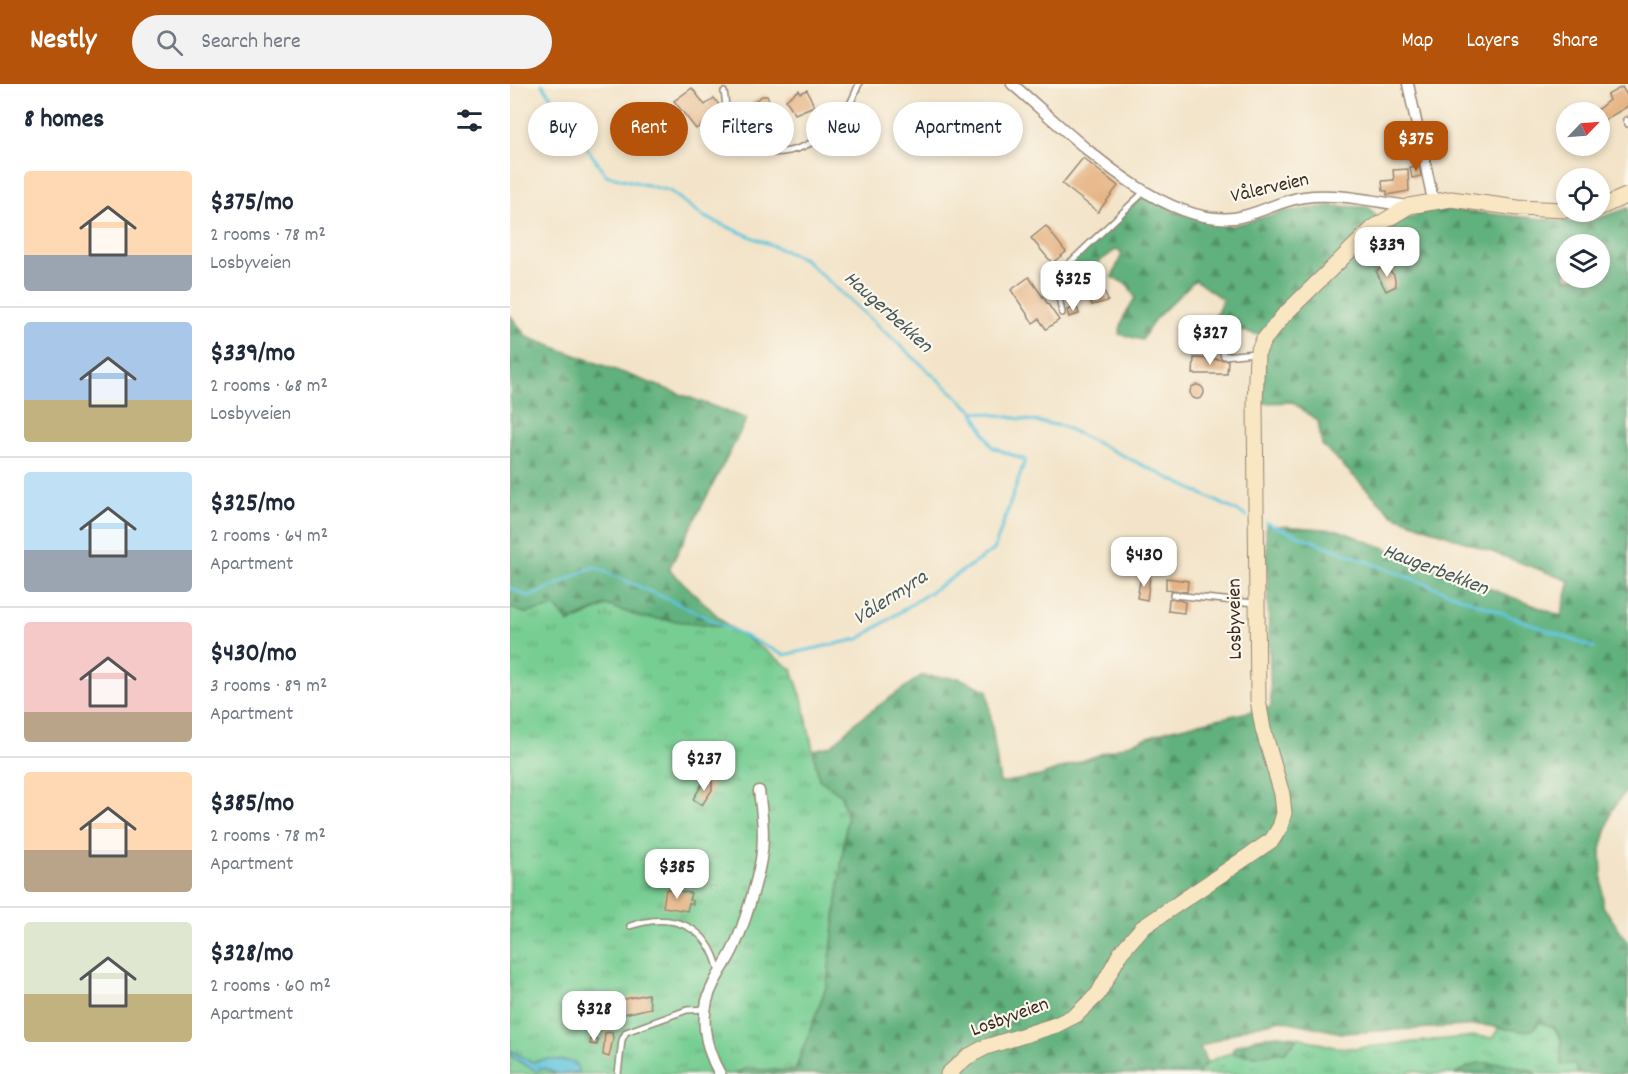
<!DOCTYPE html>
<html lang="en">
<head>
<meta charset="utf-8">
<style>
	body { margin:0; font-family:Dekko,sans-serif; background:#f2f2f3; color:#1f2937; height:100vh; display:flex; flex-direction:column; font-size:22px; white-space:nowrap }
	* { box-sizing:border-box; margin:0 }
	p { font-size:20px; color:#747a83 }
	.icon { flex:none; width:33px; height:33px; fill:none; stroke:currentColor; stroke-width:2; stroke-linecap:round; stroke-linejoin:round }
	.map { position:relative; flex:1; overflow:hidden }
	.sheet { display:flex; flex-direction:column; background:#fff; width:510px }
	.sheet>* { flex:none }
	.banner { position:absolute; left:18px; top:18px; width:570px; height:54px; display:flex; gap:12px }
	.needle { width:39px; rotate:65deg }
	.controls { position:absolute; left:1046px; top:18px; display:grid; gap:12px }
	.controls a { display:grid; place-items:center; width:54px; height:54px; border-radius:50%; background:#fff; box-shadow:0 3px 9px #0003; font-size:30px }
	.price { position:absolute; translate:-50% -51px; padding:0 14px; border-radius:12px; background:#fff; color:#222; font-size:20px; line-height:39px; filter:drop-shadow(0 2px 3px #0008) }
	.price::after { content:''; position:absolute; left:50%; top:36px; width:18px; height:14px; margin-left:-9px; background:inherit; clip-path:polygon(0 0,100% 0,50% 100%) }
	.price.selected { background:#b45309; color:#fff }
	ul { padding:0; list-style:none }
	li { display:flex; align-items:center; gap:18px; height:150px; padding:0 24px }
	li+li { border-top:2px solid #e0e1e3 }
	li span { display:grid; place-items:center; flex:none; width:168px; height:120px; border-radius:6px; color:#555 }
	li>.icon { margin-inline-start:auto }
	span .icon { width:72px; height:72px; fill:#fffc; stroke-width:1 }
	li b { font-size:26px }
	h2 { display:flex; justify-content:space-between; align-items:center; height:72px; padding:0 24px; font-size:26px }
	.tag { padding:0 21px; border-radius:27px; background:#fff; box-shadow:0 3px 9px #0003; font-size:21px; line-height:54px }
	.tag.selected { background:#b45309; color:#fff }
	header { display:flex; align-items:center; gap:36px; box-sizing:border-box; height:84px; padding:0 30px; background:#b45309; color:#fff }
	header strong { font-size:28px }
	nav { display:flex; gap:33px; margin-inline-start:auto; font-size:21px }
	.search { width:420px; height:54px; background:#f2f2f3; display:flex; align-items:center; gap:15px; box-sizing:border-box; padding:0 21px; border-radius:33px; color:#747a83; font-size:22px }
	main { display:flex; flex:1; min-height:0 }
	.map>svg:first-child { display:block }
	.grass { fill:url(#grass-tufts); stroke:#597c58; stroke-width:1.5 }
	.forest { fill:url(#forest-firs); stroke:#4e6e4e; stroke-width:1.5; fill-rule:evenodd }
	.water { fill:url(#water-ripples); stroke:#4d787d; stroke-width:1.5 }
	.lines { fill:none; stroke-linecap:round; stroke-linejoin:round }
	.stream { stroke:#5fc5dc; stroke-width:3 }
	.building { fill:#e6b484 }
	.lane-casing { stroke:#978774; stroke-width:8 }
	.street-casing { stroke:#978774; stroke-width:13 }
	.secondary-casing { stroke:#978774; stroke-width:17 }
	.lane { stroke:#fff; stroke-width:5 }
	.street { stroke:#fff; stroke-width:10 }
	.secondary { stroke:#f9e7c3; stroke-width:15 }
	.labels { text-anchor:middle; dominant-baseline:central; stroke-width:4.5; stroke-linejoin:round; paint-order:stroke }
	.street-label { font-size:20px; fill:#3b2a1e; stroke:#fbf7ec }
	.water-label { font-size:21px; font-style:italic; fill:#465857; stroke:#fbf7ec }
</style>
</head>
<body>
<header>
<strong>Nestly</strong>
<div class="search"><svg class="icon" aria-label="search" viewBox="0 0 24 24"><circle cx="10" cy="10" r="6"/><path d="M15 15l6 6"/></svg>Search here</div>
<nav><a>Map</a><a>Layers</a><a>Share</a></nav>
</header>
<main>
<section class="sheet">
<h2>8 homes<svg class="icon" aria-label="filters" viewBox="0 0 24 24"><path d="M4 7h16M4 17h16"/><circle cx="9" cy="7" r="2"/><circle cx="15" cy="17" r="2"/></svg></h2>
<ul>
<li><span style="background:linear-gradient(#ffd9b3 70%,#9aa5b1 0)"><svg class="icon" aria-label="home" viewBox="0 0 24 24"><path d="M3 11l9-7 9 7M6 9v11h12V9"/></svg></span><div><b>$375/mo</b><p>2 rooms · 78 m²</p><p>Losbyveien</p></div></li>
<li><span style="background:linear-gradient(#a9c7e8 65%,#c2b280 0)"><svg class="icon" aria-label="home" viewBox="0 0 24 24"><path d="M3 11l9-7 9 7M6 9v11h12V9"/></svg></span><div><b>$339/mo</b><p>2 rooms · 68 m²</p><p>Losbyveien</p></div></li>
<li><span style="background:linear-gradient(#bfe0f5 65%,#9aa5b1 0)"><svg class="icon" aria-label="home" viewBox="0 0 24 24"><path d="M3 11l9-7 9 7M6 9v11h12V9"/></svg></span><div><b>$325/mo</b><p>2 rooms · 64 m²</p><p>Apartment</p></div></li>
<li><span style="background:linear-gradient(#f6c9c9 75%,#b9a48a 0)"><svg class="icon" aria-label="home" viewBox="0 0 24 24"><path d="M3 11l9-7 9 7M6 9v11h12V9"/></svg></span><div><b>$430/mo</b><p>3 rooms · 89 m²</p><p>Apartment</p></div></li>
<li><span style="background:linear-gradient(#ffd9b3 65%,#b9a48a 0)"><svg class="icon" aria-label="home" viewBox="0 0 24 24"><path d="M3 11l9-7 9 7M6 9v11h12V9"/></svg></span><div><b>$385/mo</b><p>2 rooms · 78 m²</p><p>Apartment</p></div></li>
<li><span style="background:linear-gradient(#dfe7d0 60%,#c2b280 0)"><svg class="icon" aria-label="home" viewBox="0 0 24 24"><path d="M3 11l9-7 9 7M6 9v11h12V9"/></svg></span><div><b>$328/mo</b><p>2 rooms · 60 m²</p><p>Apartment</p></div></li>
</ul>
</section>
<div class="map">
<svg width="1118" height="990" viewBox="0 0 1118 990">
	<defs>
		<pattern id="grass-tufts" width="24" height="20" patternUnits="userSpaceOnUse" patternTransform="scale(1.5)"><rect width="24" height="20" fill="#77ce93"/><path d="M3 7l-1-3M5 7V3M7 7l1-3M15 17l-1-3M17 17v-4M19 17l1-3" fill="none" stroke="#63a777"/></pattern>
		<pattern id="forest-firs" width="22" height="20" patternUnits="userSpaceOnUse" patternTransform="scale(1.5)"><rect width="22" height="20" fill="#61b17d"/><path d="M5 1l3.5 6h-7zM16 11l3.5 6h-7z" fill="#519066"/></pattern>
		<pattern id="water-ripples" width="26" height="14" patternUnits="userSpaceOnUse" patternTransform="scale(1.5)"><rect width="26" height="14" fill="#5fc5dc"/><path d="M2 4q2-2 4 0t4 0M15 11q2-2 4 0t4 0" fill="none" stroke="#53a9bc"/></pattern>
	</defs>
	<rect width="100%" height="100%" fill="#fbf7ec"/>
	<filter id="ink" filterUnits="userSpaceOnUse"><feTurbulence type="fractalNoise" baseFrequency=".0167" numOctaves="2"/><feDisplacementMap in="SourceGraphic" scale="12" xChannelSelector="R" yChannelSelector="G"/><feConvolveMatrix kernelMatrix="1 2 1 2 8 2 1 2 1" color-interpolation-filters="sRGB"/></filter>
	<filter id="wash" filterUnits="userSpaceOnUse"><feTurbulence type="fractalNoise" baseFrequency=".008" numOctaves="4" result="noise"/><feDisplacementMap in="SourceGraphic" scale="24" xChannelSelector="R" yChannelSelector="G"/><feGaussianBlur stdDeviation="1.35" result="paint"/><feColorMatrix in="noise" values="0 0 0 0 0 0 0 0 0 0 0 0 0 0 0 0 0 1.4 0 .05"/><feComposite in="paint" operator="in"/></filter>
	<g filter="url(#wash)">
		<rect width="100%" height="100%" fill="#f3e4c9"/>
		<!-- grass -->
		<g class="grass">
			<path d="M 98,521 L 134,532 L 220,543 L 282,585 L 293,618 L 309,695 L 331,710 L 337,734 L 317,901 L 285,987 L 235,985 L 222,990 L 0,990 L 0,524 L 16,529 L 47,522 L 59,539 Z"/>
			<path d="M 1029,938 L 1044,943 L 1051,955 L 1051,980 L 1064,980 L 1069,990 L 1025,990 L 1009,984 L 968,979 L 944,990 L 915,990 L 905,987 L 889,990 L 686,990 L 697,979 L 708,973 L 721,969 L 745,972 L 783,961 L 788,953 L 824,963 L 845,964 L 965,952 L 983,954 L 989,943 L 1012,947 L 1022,946 Z"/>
		</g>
		<!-- forest -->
		<g class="forest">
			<path d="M 633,112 L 675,131 L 722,142 L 776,127 L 821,122 L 858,123 L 876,143 L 923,124 L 1074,139 L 1118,124 L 1118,704 L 1102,726 L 1091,765 L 1093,822 L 1118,859 L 1118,990 L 1069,990 L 1064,980 L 1051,981 L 1051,955 L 1044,943 L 1030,938 L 1022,946 L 1012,947 L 973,941 L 832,949 L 771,936 L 736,944 L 690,963 L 697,979 L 686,990 L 224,990 L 235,985 L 285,987 L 317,901 L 337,734 L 331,710 L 309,695 L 303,666 L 321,662 L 347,637 L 411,592 L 449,594 L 477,606 L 490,699 L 530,692 L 658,646 L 761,623 L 756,441 L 828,446 L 1051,532 L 1060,497 L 883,431 L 812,361 L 808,337 L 782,318 L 753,319 L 753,276 L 763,254 L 732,247 L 705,233 L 713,216 L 685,196 L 644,236 L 632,256 L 609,250 L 614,232 L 625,214 L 618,201 L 602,193 L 612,170 L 607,165 L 567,194 L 559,193 L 560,178 ZM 1056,160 L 1089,160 L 1089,194 L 1056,194 Z"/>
			<path d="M 0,231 L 17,253 L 237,335 L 159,485 L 219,543 L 131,533 L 96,521 L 58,538 L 46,523 L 15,529 L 0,524 Z"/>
			<path d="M 768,951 L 788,953 L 775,968 L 745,972 L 721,969 L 724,963 L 747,954 Z"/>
			<path d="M 968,979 L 992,979 L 1023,987 L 1025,990 L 944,990 Z"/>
		</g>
		<!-- water -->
		<path class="water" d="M 0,966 L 21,978 L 38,975 L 65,978 L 69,988 L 48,990 L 35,985 L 26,987 L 3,974 Z"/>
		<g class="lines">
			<!-- stream -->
			<g class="stream">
				<path d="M 32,0 L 96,91 L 160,107 L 194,133 L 294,175 L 463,327 L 552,342 L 737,432"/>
				<path d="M 756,439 L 1084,564"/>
				<path d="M 0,504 L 20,513 L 84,483 L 171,521 L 274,571 L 349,555 L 484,466 L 515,376 L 482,363 L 463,327"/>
			</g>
		</g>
		<g id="blocks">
			<!-- building -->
			<g class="building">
				<path d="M 1112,3 L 1118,13 L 1118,22 L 1093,37 L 1087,26 L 1099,16 L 1097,11 Z"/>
				<path d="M 182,4 L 195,21 L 204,14 L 212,25 L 186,45 L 164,17 Z"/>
				<path d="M 289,6 L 290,9 L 297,6 L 304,22 L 285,30 L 276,16 Z"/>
				<path d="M 252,12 L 257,12 L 264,27 L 260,29 L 261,31 L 252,35 L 251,33 L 247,35 L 245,31 L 231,38 L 227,29 L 242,24 L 240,20 Z"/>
				<path d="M 573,74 L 608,102 L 588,128 L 552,100 Z"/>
				<path d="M 910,82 L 911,92 L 902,94 L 900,83 Z"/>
				<path d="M 898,85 L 899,107 L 877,111 L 877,107 L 873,107 L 872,97 L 884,96 L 883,86 Z"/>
				<path d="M 536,142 L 556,168 L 542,179 L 521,154 Z"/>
				<path d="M 875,182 L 884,191 L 886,202 L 876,207 L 866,187 Z"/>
				<path d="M 519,193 L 549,236 L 536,245 L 529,235 L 523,239 L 501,206 Z"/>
				<path d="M 590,194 L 598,217 L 582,221 L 574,201 Z"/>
				<path d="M 567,223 L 569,230 L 559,233 L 557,226 Z"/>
				<path d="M 684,274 L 718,276 L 717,290 L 683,290 Z"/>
				<circle cx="687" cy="308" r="7"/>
				<path d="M 631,492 L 640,493 L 637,516 L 627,514 Z"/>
				<path d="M 656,494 L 678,497 L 677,508 L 656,506 Z"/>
				<path d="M 663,514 L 675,518 L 674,529 L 658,527 L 659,515 Z"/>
				<path d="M 196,694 L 202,698 L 202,706 L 192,721 L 183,715 Z"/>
				<path d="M 156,805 L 181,809 L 179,816 L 183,817 L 183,820 L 179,819 L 177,827 L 153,823 Z"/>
				<path d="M 138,910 L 141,924 L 114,930 L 110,916 Z"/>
				<path d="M 102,948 L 103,955 L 99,973 L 93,971 L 95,949 Z"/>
				<path d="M 81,955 L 88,956 L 87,961 L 80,960 Z"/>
			</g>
		</g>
	</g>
	<g filter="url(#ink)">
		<use href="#blocks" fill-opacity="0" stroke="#978774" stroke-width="1.5"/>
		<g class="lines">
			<defs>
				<g id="lane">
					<path d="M 214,8 C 217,21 215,38 221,49 C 225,59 237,63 247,66 C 278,75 313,58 332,33 C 340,23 344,11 349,0"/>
					<path d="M 1116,36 L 1118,40"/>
					<path d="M 552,229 L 547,202 L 551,187 L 635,107"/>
					<path d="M 711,262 L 714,272 L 745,269"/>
					<path d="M 663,511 L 745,519"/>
					<path d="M 120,842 C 162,828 199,841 209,888"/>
					<path d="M 108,990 L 112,956 L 116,948 L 177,926 L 196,925"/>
				</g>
				<g id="street">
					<path d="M 502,0 C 557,46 647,142 724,134 C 748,131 770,116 794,113 C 827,108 865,118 899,122"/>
					<path d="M 898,0 L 923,116"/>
					<path d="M 210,990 C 194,962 188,929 204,899 C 210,887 219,875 224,863 C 234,842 247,798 251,775 C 255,753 252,729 249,707"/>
				</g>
				<g id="secondary">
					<path d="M 1089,124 L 1118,111"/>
					<path d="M 438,990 L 457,973 L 476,963 L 546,941 L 566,931 L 588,910 L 611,868 L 632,844 L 762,756 L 770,743 L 774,729 L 772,710 L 753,645 L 748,616 L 745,320 L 747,270 L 753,257 L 774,231 L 863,144 L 899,122 L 941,115 L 1008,124 L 1056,126"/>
				</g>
			</defs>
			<!-- lane casing -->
			<use href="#lane" class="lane-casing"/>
			<!-- street casing -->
			<use href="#street" class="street-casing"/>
			<!-- secondary casing -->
			<use href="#secondary" class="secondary-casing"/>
			<!-- lane -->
			<use href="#lane" class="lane"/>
			<!-- street -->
			<use href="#street" class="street"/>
			<!-- secondary -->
			<use href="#secondary" class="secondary"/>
		</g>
	</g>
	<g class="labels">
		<!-- street labels -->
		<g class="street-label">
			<text transform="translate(760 105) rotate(-13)">Vålerveien</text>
			<text transform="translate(726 535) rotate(-91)">Losbyveien</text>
			<text transform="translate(500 934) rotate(-20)">Losbyveien</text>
		</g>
		<!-- water labels -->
		<g class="water-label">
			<text transform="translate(377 229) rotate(42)">Haugerbekken</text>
			<text transform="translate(925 487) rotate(21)">Haugerbekken</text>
			<text transform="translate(381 515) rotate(-33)">Vålermyra</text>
		</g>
	</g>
</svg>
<div class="controls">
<a><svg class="needle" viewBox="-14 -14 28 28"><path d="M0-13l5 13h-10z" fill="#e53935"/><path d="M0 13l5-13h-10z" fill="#747a83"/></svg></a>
<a><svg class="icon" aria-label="locate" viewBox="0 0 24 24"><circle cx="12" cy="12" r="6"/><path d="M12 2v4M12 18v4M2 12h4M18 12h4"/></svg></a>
<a><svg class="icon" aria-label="layers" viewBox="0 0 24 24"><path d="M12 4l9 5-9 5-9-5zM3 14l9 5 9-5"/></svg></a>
</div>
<b class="price selected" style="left:906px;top:88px">$375</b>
<b class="price" style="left:877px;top:194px">$339</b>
<b class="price" style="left:563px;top:228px">$325</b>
<b class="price" style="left:700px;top:282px">$327</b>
<b class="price" style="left:634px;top:504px">$430</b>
<b class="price" style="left:194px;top:708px">$237</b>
<b class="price" style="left:167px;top:816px">$385</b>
<b class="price" style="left:84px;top:958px">$328</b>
<div class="banner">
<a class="tag">Buy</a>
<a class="tag selected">Rent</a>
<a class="tag">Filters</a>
<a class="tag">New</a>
<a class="tag">Apartment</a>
</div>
</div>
</main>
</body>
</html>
